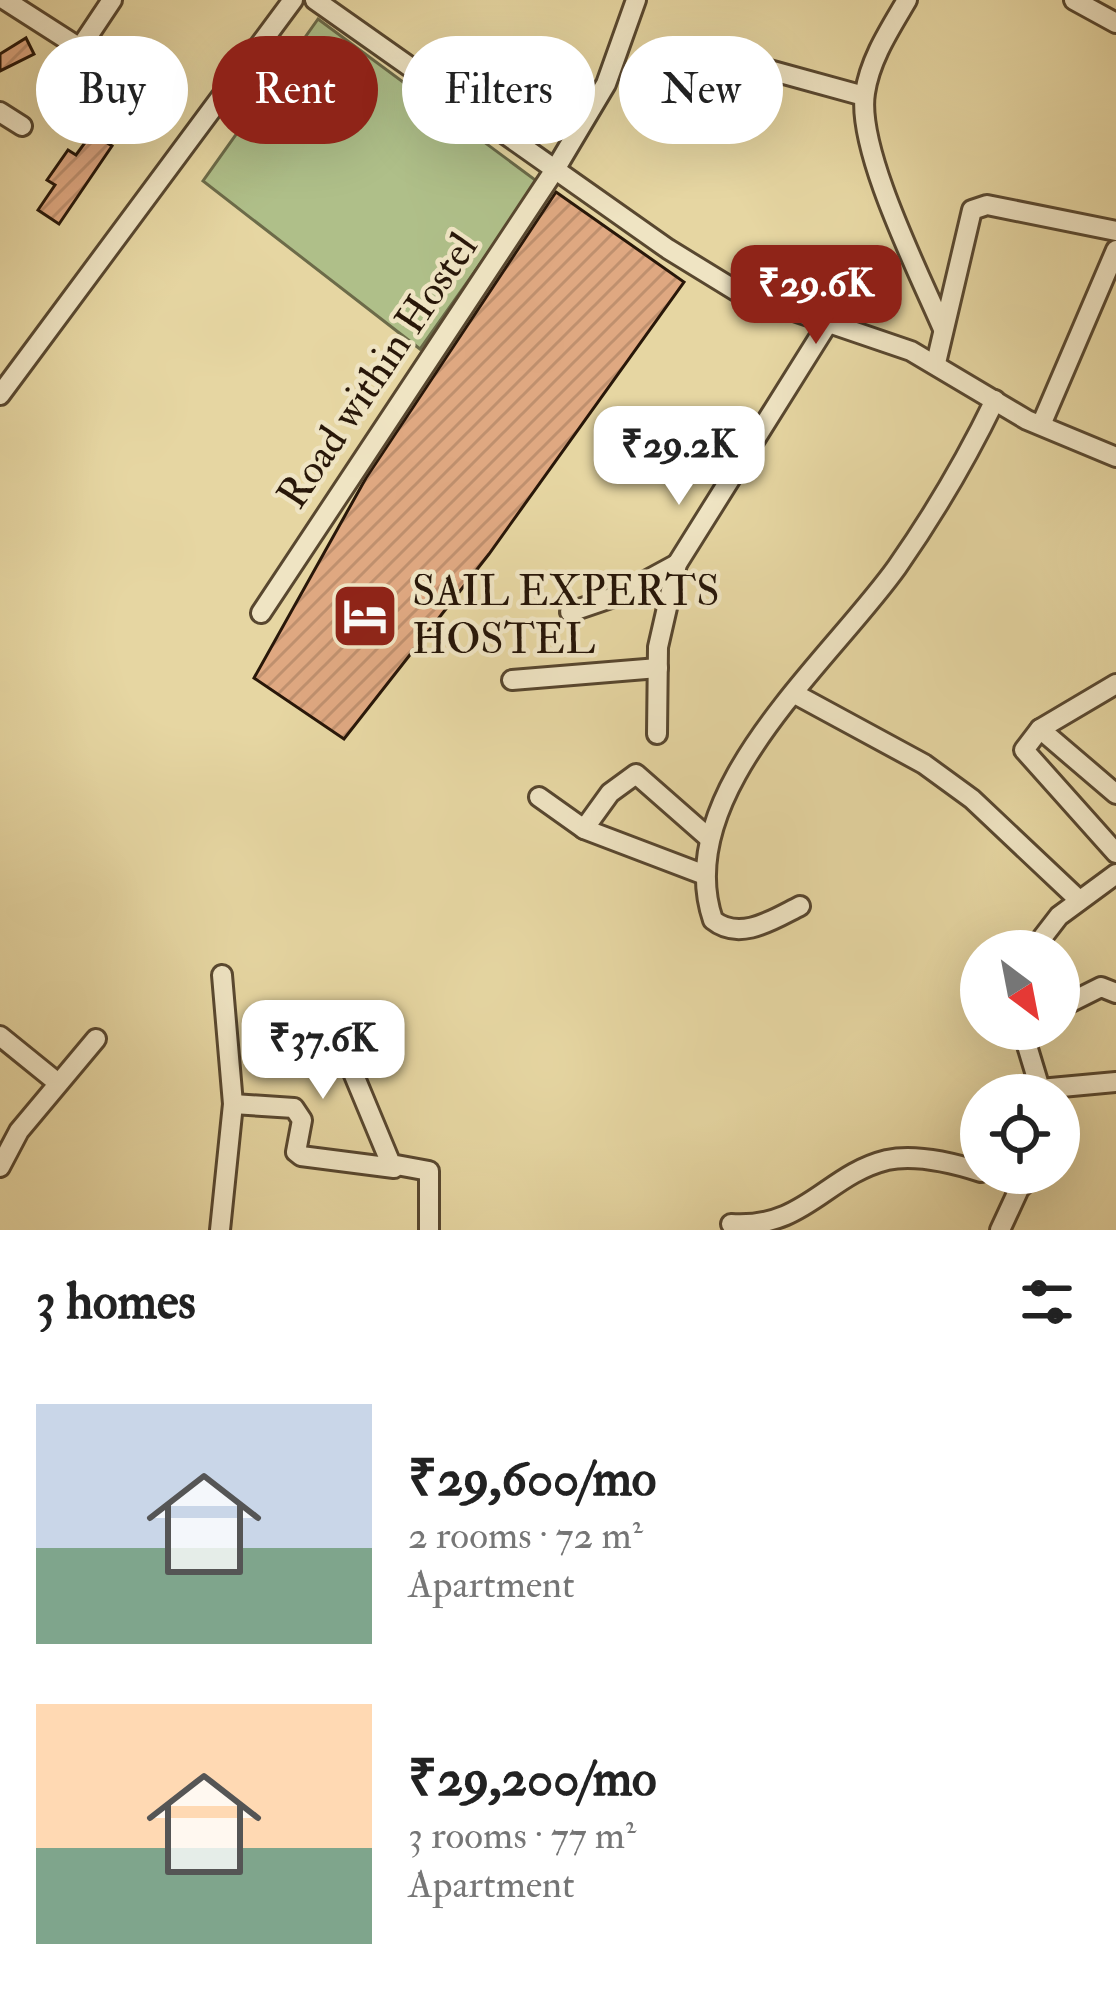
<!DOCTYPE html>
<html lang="en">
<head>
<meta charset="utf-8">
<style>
	body { margin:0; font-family:"IM FELL Double Pica",serif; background:#f2f2f2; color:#222; height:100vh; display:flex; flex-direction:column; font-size:45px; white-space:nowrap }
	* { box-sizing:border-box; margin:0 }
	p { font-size:39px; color:#767676 }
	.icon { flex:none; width:66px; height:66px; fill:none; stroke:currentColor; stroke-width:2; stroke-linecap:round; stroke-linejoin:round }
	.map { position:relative; height:1230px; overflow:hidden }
	.side { display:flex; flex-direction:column; background:#fff; flex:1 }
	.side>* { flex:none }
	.banner { position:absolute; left:36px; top:36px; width:1044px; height:108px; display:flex; gap:24px }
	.needle { width:78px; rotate:148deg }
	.fabs { position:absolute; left:960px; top:930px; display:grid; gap:24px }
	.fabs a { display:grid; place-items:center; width:120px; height:120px; border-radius:50%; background:#fff; box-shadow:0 12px 48px #0002; font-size:60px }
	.price { position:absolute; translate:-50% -102px; padding:0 27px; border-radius:24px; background:#fff; color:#222; font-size:39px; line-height:78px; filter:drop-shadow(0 3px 6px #0008) }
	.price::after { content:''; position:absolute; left:50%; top:72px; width:36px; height:27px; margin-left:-18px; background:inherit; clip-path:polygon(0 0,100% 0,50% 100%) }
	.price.active { background:#8f2418; color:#fff }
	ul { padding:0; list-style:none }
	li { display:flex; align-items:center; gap:36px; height:300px; padding:0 36px }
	li span { display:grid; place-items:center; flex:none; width:336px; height:240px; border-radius:0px; color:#555 }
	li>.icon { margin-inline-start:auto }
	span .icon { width:144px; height:144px; fill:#fffc; stroke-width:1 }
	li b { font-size:51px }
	h2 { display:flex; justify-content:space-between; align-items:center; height:144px; padding:0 36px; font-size:51px }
	.pill { padding:0 42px; border-radius:54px; background:#fff; box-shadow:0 12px 48px #0002; font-size:42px; line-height:108px }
	.pill.active { background:#8f2418; color:#fff }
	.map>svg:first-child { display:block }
	.pitch { fill:#afbf89; stroke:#6c6b49; stroke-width:3 }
	.building { fill:url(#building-hatch); stroke:#281709; stroke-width:3 }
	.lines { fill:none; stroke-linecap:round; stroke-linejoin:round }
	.minor-casing { stroke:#58472f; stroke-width:24 }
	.minor { stroke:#efe4c3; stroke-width:18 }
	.labels { text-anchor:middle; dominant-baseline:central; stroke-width:9; stroke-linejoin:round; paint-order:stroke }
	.street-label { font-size:42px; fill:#281709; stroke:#efe4c3 }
	.poi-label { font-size:42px; fill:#281709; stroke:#efe4c3; text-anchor:start }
</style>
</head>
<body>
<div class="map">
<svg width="1116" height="1230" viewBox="0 0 1116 1230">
	<defs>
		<pattern id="building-hatch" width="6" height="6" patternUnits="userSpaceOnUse" patternTransform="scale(3)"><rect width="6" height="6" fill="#dfa881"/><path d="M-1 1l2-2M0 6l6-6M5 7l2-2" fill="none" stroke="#bf906e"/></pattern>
	</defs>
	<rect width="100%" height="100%" fill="#e6d6a2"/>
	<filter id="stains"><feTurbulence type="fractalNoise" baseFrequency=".00167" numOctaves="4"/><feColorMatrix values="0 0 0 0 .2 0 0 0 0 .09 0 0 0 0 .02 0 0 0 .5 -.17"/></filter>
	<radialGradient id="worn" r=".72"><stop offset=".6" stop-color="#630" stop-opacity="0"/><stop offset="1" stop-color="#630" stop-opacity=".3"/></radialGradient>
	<!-- pitch -->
	<path class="pitch" d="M 318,19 L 538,182 L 420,349 L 203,181 Z"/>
	<!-- building -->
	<g class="building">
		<path d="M 26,38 L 34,54 L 0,71 L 0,54 Z"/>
		<path d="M 92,133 L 112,146 L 59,224 L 38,210 L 55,185 L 47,180 L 68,150 L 76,155 Z"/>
		<path d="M 556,192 L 684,282 L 489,554 L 344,739 L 254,678 L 366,478 Z"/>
	</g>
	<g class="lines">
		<defs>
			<g id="minor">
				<path d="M 5,0 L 80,48 L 112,0"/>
				<path d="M 315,0 L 668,249 L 738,292 L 911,351 L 1027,420 L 1116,457"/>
				<path d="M 907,0 C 890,29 870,59 865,93 C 856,149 920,275 943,329"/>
				<path d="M 1074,0 L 1116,23"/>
				<path d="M 722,57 L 864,96"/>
				<path d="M 0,112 L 22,126"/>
				<path d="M 936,363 L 972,210 L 987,205 L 1116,231"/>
				<path d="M 0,395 L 293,0"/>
				<path d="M 1041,425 L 1116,250"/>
				<path d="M 570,612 L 620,595 L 677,564"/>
				<path d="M 261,613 L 556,168 L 606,84 L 636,0"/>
				<path d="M 512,680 L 658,668"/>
				<path d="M 1116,684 L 1040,729 L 1024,750 L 1116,853"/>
				<path d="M 795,694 L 924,764 L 972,799 L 1078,899"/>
				<path d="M 1040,729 L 1116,794"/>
				<path d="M 657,734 L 658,647 L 677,564 L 828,323"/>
				<path d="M 539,797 L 584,829 L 705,875"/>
				<path d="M 584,829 L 610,793 L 636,774 L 710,839"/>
				<path d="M 800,906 C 774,919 740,942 713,920 C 670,794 830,661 897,567 C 934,514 967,458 995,400"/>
				<path d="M 1032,951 L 1059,916 L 1116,874"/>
				<path d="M 1059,1008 L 1101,987 L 1116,993"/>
				<path d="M 334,1027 L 391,1164 L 429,1171 L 429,1230"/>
				<path d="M 1022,1029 L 1042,1095"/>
				<path d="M 0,1036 L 58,1083"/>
				<path d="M 1040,1089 L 1116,1082"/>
				<path d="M 233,1104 L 294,1108 L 302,1120 L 296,1152 L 301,1156 L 394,1168"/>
				<path d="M 1059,1132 L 1059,1155"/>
				<path d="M 0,1167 L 19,1131 L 96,1039"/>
				<path d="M 731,1224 C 805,1229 826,1175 887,1160 C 916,1154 953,1163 981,1172"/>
				<path d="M 220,1230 L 233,1104 L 222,975"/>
				<path d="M 1000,1230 L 1019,1189 L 1035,1173"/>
			</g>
		</defs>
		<!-- minor casing -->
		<use href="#minor" class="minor-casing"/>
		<!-- minor -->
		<use href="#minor" class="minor"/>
	</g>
	<!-- icons -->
	<defs>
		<symbol id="hotel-square" viewBox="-11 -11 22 22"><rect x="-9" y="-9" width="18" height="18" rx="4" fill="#8f2418" stroke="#efe4c3"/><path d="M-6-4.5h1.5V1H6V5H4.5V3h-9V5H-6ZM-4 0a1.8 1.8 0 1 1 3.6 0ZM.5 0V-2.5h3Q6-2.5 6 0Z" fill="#fff"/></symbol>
	</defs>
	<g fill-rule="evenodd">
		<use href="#hotel-square" x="327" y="578" width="76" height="76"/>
	</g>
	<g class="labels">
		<!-- street labels -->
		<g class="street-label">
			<text transform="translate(378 371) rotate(-56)">Road within Hostel</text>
		</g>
		<!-- poi labels -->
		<g class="poi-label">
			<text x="412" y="592">SAIL EXPERTS<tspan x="412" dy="48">HOSTEL</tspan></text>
		</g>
	</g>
	<rect width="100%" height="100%" filter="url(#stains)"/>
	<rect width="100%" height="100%" fill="url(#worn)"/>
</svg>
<div class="fabs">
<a><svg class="needle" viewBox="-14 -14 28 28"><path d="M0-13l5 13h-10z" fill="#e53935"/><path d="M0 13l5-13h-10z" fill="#767676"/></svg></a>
<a><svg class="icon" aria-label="locate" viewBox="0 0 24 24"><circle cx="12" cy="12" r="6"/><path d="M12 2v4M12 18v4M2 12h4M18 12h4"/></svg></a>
</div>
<b class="price active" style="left:816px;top:347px">₹29.6K</b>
<b class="price" style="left:679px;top:508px">₹29.2K</b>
<b class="price" style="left:323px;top:1102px">₹37.6K</b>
<div class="banner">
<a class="pill">Buy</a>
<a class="pill active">Rent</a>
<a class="pill">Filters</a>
<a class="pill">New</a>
</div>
</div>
<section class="side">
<h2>3 homes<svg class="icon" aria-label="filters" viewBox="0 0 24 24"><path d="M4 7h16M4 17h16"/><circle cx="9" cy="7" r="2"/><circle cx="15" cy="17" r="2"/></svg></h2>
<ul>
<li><span style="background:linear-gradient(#c9d6e8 60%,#7fa58c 0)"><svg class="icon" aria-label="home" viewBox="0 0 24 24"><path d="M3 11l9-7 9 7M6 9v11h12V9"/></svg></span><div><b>₹29,600/mo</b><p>2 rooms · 72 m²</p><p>Apartment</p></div></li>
<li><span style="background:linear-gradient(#ffd9b3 60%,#7fa58c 0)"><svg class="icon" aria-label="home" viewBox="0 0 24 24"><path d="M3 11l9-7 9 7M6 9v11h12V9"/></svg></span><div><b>₹29,200/mo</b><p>3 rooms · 77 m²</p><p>Apartment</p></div></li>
</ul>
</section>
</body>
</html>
